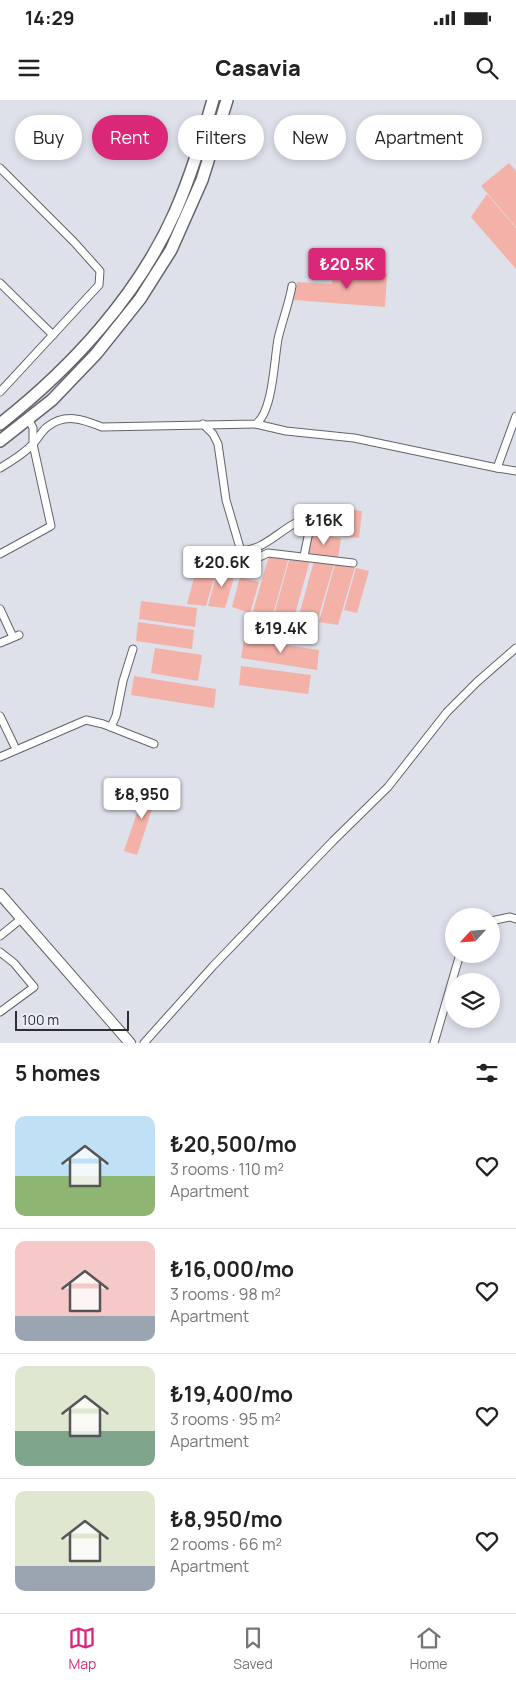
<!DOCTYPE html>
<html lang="en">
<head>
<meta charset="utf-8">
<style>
	body { margin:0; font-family:Manrope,sans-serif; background:#f6f6f6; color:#222; height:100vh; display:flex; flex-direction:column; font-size:19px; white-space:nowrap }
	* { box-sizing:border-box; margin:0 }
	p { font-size:16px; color:#767676 }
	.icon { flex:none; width:28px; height:28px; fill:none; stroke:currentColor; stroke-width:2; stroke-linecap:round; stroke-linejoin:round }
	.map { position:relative; height:943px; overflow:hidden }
	.details { display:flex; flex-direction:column; background:#fff; flex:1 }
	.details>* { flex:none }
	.hud { position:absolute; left:15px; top:15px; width:486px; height:45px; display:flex; gap:10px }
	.needle { width:32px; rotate:244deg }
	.buttons { position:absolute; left:445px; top:808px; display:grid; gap:10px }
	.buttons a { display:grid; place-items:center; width:55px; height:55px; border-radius:50%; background:#fff; box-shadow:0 2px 8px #0003; font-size:25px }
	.scale { position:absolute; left:15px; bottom:12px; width:114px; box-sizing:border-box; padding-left:5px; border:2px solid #2d2e32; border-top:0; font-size:14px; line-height:18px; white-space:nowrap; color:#2d2e32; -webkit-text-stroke:4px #ebedf8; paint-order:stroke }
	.price { position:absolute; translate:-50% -42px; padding:0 11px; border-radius:5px; background:#fff; color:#222; font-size:16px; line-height:32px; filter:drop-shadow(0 1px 2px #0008) }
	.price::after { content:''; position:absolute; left:50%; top:30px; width:15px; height:11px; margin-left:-8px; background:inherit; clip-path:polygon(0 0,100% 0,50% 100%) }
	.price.selected { background:#db2777; color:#fff }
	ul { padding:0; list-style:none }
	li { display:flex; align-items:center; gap:15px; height:125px; padding:0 15px }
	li+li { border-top:1px solid #e0e0e0 }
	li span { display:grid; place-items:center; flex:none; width:140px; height:100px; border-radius:10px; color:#555 }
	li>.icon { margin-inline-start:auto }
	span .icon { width:60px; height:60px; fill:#fffc; stroke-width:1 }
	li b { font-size:21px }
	h2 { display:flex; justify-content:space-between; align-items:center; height:60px; padding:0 15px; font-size:21px }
	.chip { padding:0 18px; border-radius:22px; background:#fff; box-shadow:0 2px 8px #0003; font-size:18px; line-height:45px }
	.chip.selected { background:#db2777; color:#fff }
	.status { display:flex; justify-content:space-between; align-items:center; height:35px; padding:0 25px; background:#fff; direction:ltr }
	.status svg { height:14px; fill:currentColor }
	header { display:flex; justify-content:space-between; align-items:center; height:65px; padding:0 15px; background:#fff; font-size:22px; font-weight:800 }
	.menu { display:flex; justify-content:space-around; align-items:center; height:70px; border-top:1px solid #e0e0e0; background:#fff; font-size:14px; color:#767676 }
	.menu a { display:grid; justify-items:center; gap:2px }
	.menu .selected { color:#db2777 }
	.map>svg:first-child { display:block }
	.building { fill:#f3b1a8 }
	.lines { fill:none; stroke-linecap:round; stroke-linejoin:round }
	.street-casing { stroke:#62646d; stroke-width:9 }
	.secondary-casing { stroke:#62646d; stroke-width:12 }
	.primary-casing { stroke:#62646d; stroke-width:14 }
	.street { stroke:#fff; stroke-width:7 }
	.secondary { stroke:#fff; stroke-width:10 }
	.primary { stroke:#fff; stroke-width:11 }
</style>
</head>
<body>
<div class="status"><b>14:29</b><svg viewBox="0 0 49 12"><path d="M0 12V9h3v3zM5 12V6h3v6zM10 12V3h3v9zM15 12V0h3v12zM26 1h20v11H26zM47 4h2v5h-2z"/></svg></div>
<header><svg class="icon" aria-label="menu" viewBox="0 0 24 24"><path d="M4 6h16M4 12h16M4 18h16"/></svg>Casavia<svg class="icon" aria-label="search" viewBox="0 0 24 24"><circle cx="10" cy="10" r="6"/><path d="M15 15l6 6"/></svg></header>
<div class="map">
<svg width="516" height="943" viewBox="0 0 516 943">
	<rect width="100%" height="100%" fill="#dee0ea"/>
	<!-- building -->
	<g class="building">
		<path d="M 509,63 L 516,71 L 516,127 L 481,86 Z"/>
		<path d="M 487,94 L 516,128 L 516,169 L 471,117 Z"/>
		<path d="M 333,171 L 387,174 L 385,207 L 294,200 L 297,182 L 332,184 Z"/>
		<path d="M 336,408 L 362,411 L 359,438 L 333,435 Z"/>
		<path d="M 310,433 L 341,438 L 338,458 L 307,453 Z"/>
		<path d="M 269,456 L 289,457 L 273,514 L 253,511 Z"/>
		<path d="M 290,457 L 310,460 L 294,518 L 274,515 Z"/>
		<path d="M 314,461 L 334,464 L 317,522 L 298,519 Z"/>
		<path d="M 335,464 L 355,467 L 338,525 L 319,522 Z"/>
		<path d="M 197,467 L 217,469 L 206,506 L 187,504 Z"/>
		<path d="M 356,468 L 369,471 L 357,513 L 344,510 Z"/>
		<path d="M 218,469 L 236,471 L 225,508 L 208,506 Z"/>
		<path d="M 240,477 L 259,482 L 250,513 L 232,507 Z"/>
		<path d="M 141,501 L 197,508 L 195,527 L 139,519 Z"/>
		<path d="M 138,522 L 194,530 L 192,549 L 136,541 Z"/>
		<path d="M 244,539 L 319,550 L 317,570 L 241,558 Z"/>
		<path d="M 155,548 L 202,555 L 198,581 L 151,573 Z"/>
		<path d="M 241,566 L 311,575 L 308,594 L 239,585 Z"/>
		<path d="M 134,576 L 216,589 L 214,608 L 131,595 Z"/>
		<path d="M 147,683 L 159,688 L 137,755 L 124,751 Z"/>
	</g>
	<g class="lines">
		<defs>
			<g id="street">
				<path d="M 0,68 L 74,142 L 100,171 L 99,185 L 0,292"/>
				<path d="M 0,183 L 53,235"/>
				<path d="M 516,316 L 497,368 L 516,371"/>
				<path d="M 203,324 L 213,334 L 218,344 L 226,400 L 243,458 L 249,462 L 268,453 L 353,463"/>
				<path d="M 256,324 L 286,331 L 354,338 L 497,368"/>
				<path d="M 0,368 C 12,361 22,355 32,345 C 37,340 41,332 47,327 C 65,313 82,319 102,327 L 256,324 C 273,311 274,261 278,239 C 282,221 289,204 292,186"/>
				<path d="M 241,451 C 268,450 285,422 312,417 L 304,456"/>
				<path d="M 0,454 L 51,426 L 33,344 L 33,328 L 29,320"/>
				<path d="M 0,509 L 13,537"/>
				<path d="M 0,543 L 19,535"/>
				<path d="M 0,616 L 14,645"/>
				<path d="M 111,627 L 116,616 L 123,581 L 133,549"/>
				<path d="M 0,657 L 86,620 L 103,624 L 154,644"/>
				<path d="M 491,821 L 510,817 L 516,819"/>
				<path d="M 0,836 L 21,819"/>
				<path d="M 0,852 L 14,863 L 34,887 L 0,912"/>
				<path d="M 144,943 L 213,866 L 333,741 L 388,687 L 447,612 L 477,582 L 516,548"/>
				<path d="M 434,943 L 460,854"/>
			</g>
			<path id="secondary" d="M 0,794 L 130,943"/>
			<g id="primary">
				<path d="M 0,324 C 71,268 138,196 175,112 C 191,76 202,38 213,0"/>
				<path d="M 0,341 L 52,300 L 96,254 L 140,199 L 171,150 L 202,80 L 227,0"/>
			</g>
		</defs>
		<!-- street casing -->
		<use href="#street" class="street-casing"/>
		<!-- secondary casing -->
		<use href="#secondary" class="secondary-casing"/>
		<!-- primary casing -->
		<use href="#primary" class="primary-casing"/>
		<!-- street -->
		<use href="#street" class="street"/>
		<!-- secondary -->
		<use href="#secondary" class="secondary"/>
		<!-- primary -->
		<use href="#primary" class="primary"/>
	</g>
</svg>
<div class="buttons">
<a><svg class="needle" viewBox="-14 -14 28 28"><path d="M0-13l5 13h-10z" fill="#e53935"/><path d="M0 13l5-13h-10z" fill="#767676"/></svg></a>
<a><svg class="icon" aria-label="layers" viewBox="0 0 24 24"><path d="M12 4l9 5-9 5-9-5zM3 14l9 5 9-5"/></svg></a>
</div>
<div class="scale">100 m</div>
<b class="price selected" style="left:347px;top:190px">₺20.5K</b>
<b class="price" style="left:324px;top:446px">₺16K</b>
<b class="price" style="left:222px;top:488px">₺20.6K</b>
<b class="price" style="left:281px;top:554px">₺19.4K</b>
<b class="price" style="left:142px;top:720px">₺8,950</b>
<div class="hud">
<a class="chip">Buy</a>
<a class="chip selected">Rent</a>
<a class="chip">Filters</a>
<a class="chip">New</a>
<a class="chip">Apartment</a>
</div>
</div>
<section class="details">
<h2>5 homes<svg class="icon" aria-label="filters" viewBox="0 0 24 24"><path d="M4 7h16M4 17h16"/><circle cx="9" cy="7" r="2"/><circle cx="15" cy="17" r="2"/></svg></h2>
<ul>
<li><span style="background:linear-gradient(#bfe0f5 60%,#8fb573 0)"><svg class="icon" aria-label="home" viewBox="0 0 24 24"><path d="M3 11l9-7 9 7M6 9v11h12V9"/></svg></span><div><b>₺20,500/mo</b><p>3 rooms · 110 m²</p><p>Apartment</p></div><svg class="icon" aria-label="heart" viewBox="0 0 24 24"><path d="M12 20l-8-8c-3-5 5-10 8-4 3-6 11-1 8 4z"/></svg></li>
<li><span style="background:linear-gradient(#f6c9c9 75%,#9aa5b1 0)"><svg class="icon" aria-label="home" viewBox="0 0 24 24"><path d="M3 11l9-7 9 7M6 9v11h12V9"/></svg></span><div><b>₺16,000/mo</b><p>3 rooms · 98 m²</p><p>Apartment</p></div><svg class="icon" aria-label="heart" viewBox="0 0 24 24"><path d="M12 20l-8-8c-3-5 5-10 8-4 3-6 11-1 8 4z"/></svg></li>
<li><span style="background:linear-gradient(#dfe7d0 65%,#7fa58c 0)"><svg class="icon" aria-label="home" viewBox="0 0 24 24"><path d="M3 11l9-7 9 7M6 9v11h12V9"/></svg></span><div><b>₺19,400/mo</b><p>3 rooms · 95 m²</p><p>Apartment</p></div><svg class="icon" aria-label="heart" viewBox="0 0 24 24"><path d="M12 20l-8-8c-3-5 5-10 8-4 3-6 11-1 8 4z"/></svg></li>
<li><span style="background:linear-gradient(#dfe7d0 75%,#9aa5b1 0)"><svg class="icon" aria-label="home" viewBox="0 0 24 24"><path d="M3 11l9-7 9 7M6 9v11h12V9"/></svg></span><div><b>₺8,950/mo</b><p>2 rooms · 66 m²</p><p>Apartment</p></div><svg class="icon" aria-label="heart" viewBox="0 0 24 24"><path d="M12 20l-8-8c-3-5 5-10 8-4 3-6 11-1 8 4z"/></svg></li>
</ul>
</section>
<nav class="menu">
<a class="selected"><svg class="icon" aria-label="map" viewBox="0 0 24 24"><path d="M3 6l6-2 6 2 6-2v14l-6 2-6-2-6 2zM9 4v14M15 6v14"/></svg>Map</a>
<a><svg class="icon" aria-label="saved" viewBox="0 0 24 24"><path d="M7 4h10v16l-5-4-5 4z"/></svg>Saved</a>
<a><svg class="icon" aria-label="home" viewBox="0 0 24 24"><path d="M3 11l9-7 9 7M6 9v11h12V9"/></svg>Home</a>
</nav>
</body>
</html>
